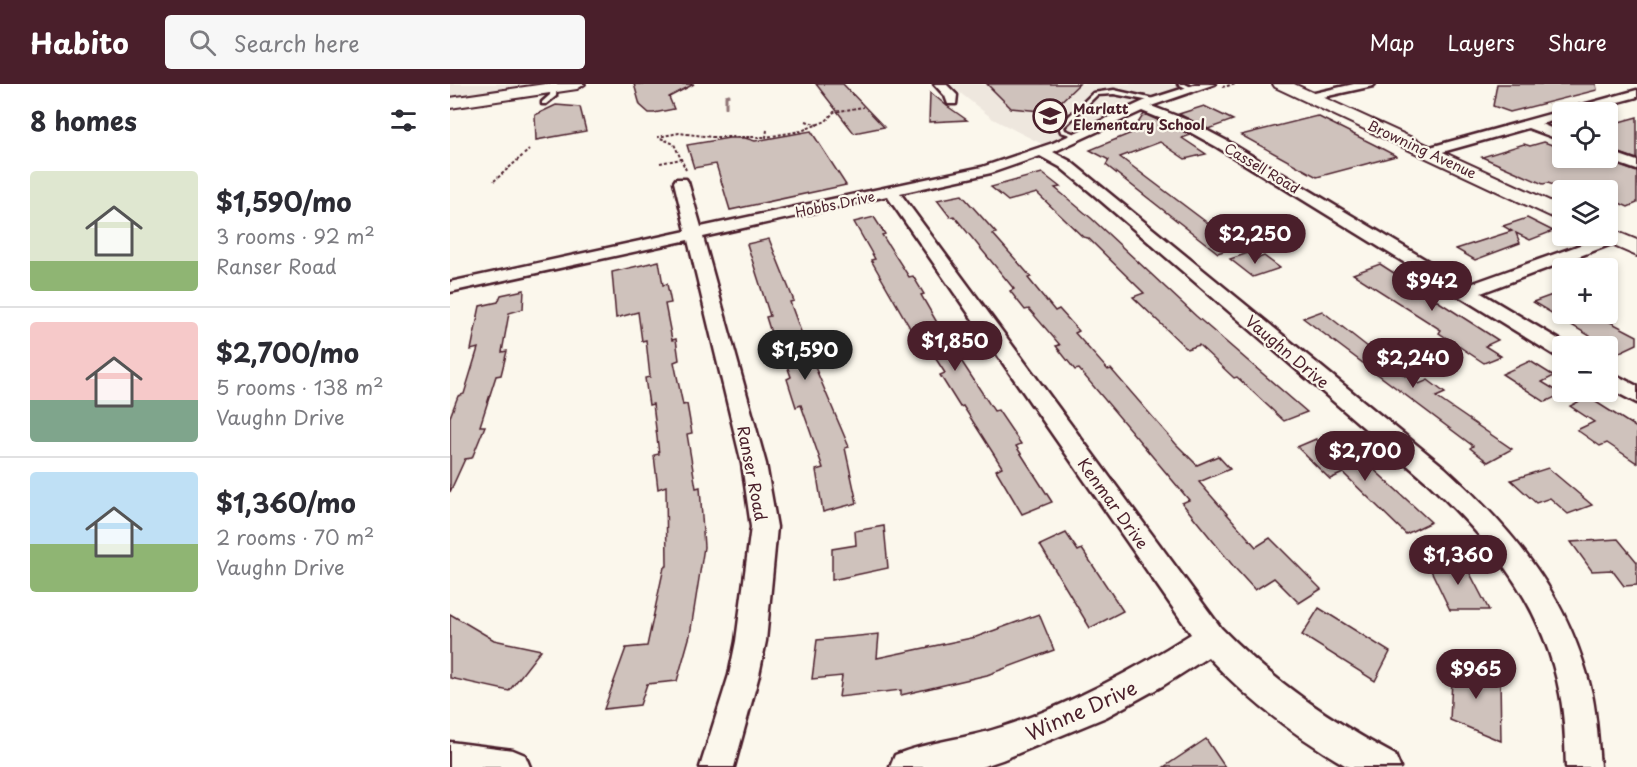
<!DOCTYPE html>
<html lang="en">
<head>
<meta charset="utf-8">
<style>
	body { margin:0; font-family:"Playpen Sans",sans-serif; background:#f7f7f7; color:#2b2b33; height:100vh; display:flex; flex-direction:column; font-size:22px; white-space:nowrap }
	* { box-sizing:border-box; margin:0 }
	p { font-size:20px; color:#7c7c81 }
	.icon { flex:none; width:33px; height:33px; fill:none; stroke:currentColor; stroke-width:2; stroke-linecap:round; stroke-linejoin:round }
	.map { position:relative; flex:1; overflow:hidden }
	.sheet { display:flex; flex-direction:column; background:#fff; width:450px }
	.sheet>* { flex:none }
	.controls { position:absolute; left:1102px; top:18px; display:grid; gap:12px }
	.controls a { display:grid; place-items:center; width:66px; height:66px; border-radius:6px; background:#fff; box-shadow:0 3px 9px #0003; font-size:30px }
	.price { position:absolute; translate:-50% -51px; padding:0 14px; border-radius:21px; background:#4a1f2b; color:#fff; font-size:20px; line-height:39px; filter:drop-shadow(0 2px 3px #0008) }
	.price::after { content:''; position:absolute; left:50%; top:36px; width:18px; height:14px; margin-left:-9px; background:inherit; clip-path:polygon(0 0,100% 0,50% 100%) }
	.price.active { background:#222; color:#fff }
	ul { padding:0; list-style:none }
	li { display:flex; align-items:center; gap:18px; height:150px; padding:0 30px }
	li+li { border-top:2px solid #e1e1e2 }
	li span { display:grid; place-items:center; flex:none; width:168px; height:120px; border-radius:6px; color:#555 }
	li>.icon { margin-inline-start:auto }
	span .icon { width:72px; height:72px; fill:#fffc; stroke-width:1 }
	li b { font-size:26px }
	h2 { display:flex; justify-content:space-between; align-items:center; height:72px; padding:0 30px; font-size:26px }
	header { display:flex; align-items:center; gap:36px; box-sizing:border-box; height:84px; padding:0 30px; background:#4a1f2b; color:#fff }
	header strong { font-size:28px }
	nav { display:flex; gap:33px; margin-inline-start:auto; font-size:21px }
	.search { width:420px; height:54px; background:#f7f7f7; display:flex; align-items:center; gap:15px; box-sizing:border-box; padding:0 21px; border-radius:6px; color:#7c7c81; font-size:22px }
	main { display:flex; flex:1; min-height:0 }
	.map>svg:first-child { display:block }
	.built { fill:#eee7de }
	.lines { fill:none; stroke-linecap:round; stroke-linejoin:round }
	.stream { stroke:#907477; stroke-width:3 }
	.building { fill:#cfc2bc; stroke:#4a1f2b; stroke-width:1.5 }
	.lane-casing { stroke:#4a1f2b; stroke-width:5 }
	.street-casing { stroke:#4a1f2b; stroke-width:5 }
	.secondary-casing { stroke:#4a1f2b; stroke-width:4 }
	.path { stroke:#4a1f2b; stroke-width:2; stroke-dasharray:3 2; stroke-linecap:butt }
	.lane { fill:#fbf7ec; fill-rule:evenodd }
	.street { fill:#fbf7ec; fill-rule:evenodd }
	.secondary { fill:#fbf7ec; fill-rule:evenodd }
	.labels { text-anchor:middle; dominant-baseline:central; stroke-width:4.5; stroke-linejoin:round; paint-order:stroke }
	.far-poi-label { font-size:14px; font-weight:bold; fill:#4a1f2b; stroke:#fbf7ec; text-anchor:start }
	.far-street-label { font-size:14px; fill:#4a1f2b; stroke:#fbf7ec }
	.street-label { font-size:16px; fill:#4a1f2b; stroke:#fbf7ec }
	.near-street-label { font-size:20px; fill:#4a1f2b; stroke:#fbf7ec }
</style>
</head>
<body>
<header>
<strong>Habito</strong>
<div class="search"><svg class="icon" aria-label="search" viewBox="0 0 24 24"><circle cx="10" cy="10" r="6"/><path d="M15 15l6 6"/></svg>Search here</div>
<nav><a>Map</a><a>Layers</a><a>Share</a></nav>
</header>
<main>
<section class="sheet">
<h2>8 homes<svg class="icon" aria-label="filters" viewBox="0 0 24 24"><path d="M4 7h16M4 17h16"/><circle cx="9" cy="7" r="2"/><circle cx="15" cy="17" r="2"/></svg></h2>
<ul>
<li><span style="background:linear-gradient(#dfe7d0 75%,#8fb573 0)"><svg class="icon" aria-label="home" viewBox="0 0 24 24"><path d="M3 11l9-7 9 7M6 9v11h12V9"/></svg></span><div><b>$1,590/mo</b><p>3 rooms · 92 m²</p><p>Ranser Road</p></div></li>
<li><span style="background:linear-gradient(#f6c9c9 65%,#7fa58c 0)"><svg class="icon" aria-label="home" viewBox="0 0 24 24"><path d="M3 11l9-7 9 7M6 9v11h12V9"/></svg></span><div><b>$2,700/mo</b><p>5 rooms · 138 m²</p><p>Vaughn Drive</p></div></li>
<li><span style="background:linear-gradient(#bfe0f5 60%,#8fb573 0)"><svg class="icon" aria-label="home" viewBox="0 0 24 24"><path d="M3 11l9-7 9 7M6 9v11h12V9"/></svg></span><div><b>$1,360/mo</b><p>2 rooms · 70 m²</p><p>Vaughn Drive</p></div></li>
</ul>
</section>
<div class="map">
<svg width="1187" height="683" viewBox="0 0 1187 683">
	<rect width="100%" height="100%" fill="#fbf7ec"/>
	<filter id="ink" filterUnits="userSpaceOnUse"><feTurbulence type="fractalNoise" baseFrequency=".0167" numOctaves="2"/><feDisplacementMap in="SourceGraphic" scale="12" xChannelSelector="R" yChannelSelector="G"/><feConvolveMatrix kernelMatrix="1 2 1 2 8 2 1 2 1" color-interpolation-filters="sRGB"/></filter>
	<g filter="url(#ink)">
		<!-- built -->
		<g class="built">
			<path d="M 0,0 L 80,0 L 0,14 Z"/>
			<path d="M 499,0 L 746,0 L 686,20 L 596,62 L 543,35 Z"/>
		</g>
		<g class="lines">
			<!-- stream -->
			<path class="stream" d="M 276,23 L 276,12 L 279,11"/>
		</g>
		<!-- building -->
		<g class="building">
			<path d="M 184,0 L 244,0 L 219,13 L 224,25 L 204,29 L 199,29 L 190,21 Z"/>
			<path d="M 366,0 L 393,0 L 434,43 L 404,49 Z"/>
			<path d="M 537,0 L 629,0 L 600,28 L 561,24 Z"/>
			<path d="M 1047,0 L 1146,0 L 1147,6 L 1060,28 L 1043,22 Z"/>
			<path d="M 480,8 L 497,22 L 517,36 L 479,38 Z"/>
			<path d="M 106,21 L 130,23 L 136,47 L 86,56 L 85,31 Z"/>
			<path d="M 754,22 L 783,36 L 758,45 L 729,30 Z"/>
			<path d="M 694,30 L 741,51 L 732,54 L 756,70 L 735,75 L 710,58 L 670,73 L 788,162 L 768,169 L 656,81 L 659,76 L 640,66 L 691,45 L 686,42 Z"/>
			<path d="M 867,32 L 925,61 L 946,72 L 867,93 L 791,51 Z"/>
			<path d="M 1187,33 L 1187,75 L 1158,65 L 1158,41 Z"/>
			<path d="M 361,47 L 396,101 L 280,126 L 266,80 L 244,84 L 237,61 L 279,54 L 295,54 L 305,57 Z"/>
			<path d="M 1094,58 L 1113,65 L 1113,74 L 1151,74 L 1152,76 L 1187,88 L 1187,119 L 1178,123 L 1158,114 L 1158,106 L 1140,106 L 1132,103 L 1117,106 L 1098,99 L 1093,100 L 1032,73 L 1074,60 L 1080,62 Z"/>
			<path d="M 592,89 L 610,103 L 605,104 L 641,134 L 746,232 L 857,328 L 834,337 L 787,293 L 784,294 L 749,261 L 737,265 L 683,213 L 694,209 L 638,154 L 633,153 L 587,109 L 558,117 L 541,103 Z"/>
			<path d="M 512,111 L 546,149 L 543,150 L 581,193 L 578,194 L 605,227 L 609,225 L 629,247 L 625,249 L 658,286 L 661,285 L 726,360 L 747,381 L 768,372 L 780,385 L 749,398 L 806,463 L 820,454 L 871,505 L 849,519 L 824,494 L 805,506 L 784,483 L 732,419 L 739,416 L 629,285 L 625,286 L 606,262 L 610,261 L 579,225 L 575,226 L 560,207 L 564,205 L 504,132 L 500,133 L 487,116 Z"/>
			<path d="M 424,133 L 435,150 L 432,151 L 459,193 L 463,192 L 474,210 L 471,211 L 493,249 L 498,247 L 515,273 L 510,275 L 544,327 L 548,326 L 571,360 L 566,362 L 602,418 L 572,430 L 546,386 L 552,383 L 513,322 L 510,323 L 490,291 L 495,289 L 468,247 L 463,249 L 421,176 L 425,175 L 404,138 Z"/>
			<path d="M 1077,134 L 1103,147 L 1080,156 L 1066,149 L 1070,159 L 1025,176 L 1006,165 L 1062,147 L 1053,142 Z"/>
			<path d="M 319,155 L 344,217 L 340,218 L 353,253 L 357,252 L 366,275 L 362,276 L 399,363 L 395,364 L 407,419 L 373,428 L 366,386 L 373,384 L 351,321 L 346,323 L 337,295 L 341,293 L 326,251 L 322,252 L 316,233 L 320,232 L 297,160 Z"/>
			<path d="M 798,169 L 806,175 L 814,172 L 830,184 L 803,193 L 780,175 Z"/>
			<path d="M 209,177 L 213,201 L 217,200 L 221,219 L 215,220 L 222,256 L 226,255 L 229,276 L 224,278 L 233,321 L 237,320 L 242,349 L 237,350 L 246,404 L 250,403 L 254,463 L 240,551 L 227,597 L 197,600 L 190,621 L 154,625 L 176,564 L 197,562 L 214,483 L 217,482 L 216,402 L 208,405 L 204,371 L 209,370 L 203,320 L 199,321 L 195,294 L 200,293 L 196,256 L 192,257 L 188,228 L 166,234 L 162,188 Z"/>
			<path d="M 930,180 L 1048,256 L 1035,262 L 1051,272 L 1034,279 L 989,249 L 991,246 L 903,190 Z"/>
			<path d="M 74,206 L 73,225 L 59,229 L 52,268 L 57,267 L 51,291 L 46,292 L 30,342 L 35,342 L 22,374 L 15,375 L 0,408 L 0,333 L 8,312 L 14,310 L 28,264 L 21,266 L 30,222 L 48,218 L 51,211 Z"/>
			<path d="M 1113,207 L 1113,230 L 1145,230 L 1187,252 L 1187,260 L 1168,269 L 1083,218 Z"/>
			<path d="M 872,227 L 955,292 L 958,291 L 969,300 L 978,296 L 995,309 L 986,313 L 1062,365 L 1038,378 L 1020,364 L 1023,362 L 853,234 Z"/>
			<path d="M 1080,277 L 1104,292 L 1092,298 L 1112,310 L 1095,318 L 1052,290 Z"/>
			<path d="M 1138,313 L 1187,344 L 1187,379 L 1157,359 L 1150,362 L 1127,346 L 1144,338 L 1120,322 Z"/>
			<path d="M 866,355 L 877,365 L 894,358 L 981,438 L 956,450 L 893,389 L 880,395 L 847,363 Z"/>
			<path d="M 1098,384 L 1142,421 L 1118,430 L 1100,414 L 1086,419 L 1061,396 Z"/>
			<path d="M 434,442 L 438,484 L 382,496 L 382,465 L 406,461 L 405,447 Z"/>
			<path d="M 616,449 L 628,467 L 632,465 L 673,527 L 640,544 L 590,461 Z"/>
			<path d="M 1168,455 L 1187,478 L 1187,501 L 1174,502 L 1162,486 L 1142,487 L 1121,458 Z"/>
			<path d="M 977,478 L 1014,478 L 1039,526 L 1000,526 Z"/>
			<path d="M 869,524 L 940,568 L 925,597 L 852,551 Z"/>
			<path d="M 0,530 L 44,556 L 91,566 L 59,607 L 0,594 Z"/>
			<path d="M 589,530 L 604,566 L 537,591 L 451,611 L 451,606 L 389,613 L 392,592 L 362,595 L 367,556 L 429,550 L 427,574 L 526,553 Z"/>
			<path d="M 1003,576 L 1050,594 L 1051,657 L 1000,636 Z"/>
			<path d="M 756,655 L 775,683 L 714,683 Z"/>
		</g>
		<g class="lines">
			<defs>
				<g id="lane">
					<path d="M 101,0 L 107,0 L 106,12 L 96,20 L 92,20 L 92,18 L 100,11 Z"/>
					<path d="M 728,0 L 735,0 L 745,5 L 740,6 Z"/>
					<path d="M 664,6 L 708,16 L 705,18 L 664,10 L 647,11 L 614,43 L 615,46 L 630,52 L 630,54 L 611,48 L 609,42 L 643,9 Z"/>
				</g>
				<g id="street">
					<path d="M 484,0 L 496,0 L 507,11 L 506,20 L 498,20 L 495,12 Z"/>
					<path d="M 747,0 L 765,0 L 701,22 L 737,36 L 777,57 L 1018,201 L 1158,151 L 1170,151 L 1172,154 L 1170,157 L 1031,209 L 1120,262 L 1113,262 L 1113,273 L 1106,272 L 767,63 L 729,42 L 692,27 L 603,68 L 620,77 L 995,384 C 1066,449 1120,514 1142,610 C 1147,634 1148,659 1150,683 L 1116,683 C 1115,659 1115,634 1110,610 C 1093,520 1042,459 977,398 L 644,111 L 610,83 L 590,72 L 541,89 L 450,109 L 771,544 C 823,597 880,636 945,671 L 950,683 L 899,683 L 895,681 C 844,651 799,617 758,573 L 714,601 L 656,633 L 552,676 L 531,683 L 440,683 L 445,671 C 479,657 517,655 552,643 C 619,621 681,588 741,550 L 437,112 L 253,153 L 316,380 L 327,443 L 316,557 L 309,591 L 284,683 L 250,683 L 279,591 L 286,557 L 301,443 L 292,380 L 238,156 L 0,208 L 0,198 L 236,147 L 224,98 L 226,95 L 236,95 L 238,98 L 251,143 L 532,83 L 603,59 L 694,17 Z"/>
					<path d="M 904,0 L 925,0 L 923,2 L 860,16 L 854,13 L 856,11 Z"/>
					<path d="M 1187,6 L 1187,13 L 1131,28 L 1113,28 L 1113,34 L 1091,40 L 1113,49 L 1113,57 L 1078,44 L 978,72 L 971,68 L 973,65 Z"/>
					<path d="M 1158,67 L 1187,77 L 1187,86 L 1153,74 L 1158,74 Z"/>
					<path d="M 1158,287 L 1187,302 L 1187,319 L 1158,304 Z"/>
					<path d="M 0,658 L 63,666 L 75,671 L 80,683 L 0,683 Z"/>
				</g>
				<g id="secondary">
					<path d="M 95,0 L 135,0 L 127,5 L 0,24 L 0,14 Z"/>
					<path d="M 823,0 L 844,0 L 1113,123 L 1113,138 L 825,3 Z"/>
					<path d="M 1158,144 L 1187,156 L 1187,172 L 1150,156 L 1147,152 L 1158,152 Z"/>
				</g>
			</defs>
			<!-- lane casing -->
			<use href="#lane" class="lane-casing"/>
			<!-- street casing -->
			<use href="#street" class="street-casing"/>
			<!-- secondary casing -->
			<use href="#secondary" class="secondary-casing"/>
			<!-- path -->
			<g class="path">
				<path d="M 772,3 L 786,0"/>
				<path d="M 356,37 L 368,41"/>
				<path d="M 317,46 L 316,53 L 351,47 L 376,37 L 384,28 L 413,23"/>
				<path d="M 210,79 L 232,75"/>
				<path d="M 236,86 L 224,60 L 208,53 L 229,49 L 262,53 L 316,53"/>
				<path d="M 44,97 L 79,66"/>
			</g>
			<!-- lane -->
			<use href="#lane" class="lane"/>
			<!-- street -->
			<use href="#street" class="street"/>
			<!-- secondary -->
			<use href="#secondary" class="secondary"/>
		</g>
	</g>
	<!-- icons -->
	<defs>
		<symbol id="school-ring" viewBox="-11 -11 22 22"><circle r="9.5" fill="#fbf7ec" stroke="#4a1f2b" stroke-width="1.5"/><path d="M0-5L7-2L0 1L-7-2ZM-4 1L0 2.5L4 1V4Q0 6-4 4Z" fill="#4a1f2b"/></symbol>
	</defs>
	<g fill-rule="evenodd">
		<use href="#school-ring" x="581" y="13" width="38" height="38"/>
	</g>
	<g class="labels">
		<!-- far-poi labels -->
		<g class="far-poi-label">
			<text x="623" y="24">Marlatt<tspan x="623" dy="16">Elementary School</tspan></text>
		</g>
		<!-- far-street labels -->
		<g class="far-street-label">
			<text transform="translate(972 65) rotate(25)">Browning Avenue</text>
			<text transform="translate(812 84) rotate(31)">Cassell Road</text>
			<text transform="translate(385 120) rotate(-12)">Hobbs Drive</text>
		</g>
		<!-- street labels -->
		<g class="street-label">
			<text transform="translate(838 267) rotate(40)">Vaughn Drive</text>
			<text transform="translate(303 389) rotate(79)">Ranser Road</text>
			<text transform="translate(664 419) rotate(54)">Kenmar Drive</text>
		</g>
		<!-- near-street labels -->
		<g class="near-street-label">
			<text transform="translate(631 626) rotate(-24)">Winne Drive</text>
		</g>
	</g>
</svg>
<div class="controls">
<a><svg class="icon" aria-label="locate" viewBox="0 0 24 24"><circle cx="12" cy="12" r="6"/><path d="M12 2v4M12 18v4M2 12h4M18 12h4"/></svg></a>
<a><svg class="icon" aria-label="layers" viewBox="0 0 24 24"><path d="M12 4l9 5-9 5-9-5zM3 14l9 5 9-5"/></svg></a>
<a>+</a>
<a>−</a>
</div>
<b class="price" style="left:805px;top:181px">$2,250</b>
<b class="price" style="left:982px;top:228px">$942</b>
<b class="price" style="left:505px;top:288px">$1,850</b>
<b class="price active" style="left:355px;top:297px">$1,590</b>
<b class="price" style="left:963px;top:305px">$2,240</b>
<b class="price" style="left:915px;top:398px">$2,700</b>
<b class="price" style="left:1008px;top:502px">$1,360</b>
<b class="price" style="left:1026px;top:616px">$965</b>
</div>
</main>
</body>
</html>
